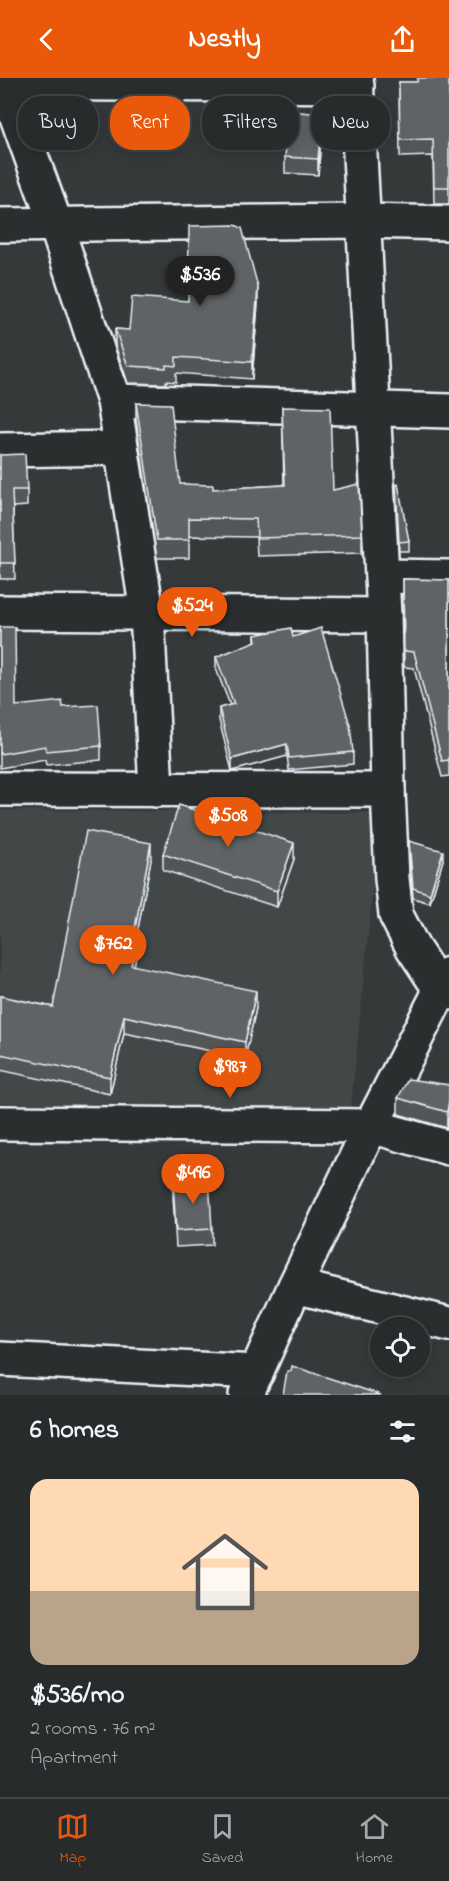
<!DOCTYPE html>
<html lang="en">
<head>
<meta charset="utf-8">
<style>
	body { margin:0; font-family:"Indie Flower",sans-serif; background:#343738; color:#f1f3f6; height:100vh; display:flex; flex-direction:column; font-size:22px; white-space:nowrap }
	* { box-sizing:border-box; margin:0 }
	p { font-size:20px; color:#a5a7a9 }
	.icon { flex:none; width:33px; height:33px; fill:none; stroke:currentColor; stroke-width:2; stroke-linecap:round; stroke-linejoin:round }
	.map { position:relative; height:1317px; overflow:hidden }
	.drawer { display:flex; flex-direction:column; background:#282b2c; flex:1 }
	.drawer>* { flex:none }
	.guide { position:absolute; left:18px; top:18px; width:414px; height:54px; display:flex; gap:12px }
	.controls { position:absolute; left:370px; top:1239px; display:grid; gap:12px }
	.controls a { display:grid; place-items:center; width:60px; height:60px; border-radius:50%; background:#282b2c; box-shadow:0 3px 15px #0003,0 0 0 2px #444748; font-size:30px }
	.price { position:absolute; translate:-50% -51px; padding:0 14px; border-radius:21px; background:#ea580c; color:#fff; font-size:20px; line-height:39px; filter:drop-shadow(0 2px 3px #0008) }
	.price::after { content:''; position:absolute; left:50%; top:36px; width:18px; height:14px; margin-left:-9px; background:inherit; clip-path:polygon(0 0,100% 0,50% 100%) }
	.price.current { background:#222; color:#fff }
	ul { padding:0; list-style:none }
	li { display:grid; align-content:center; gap:12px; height:318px; padding:0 30px }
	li+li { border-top:2px solid #444748 }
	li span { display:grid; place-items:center; height:186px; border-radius:18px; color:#555 }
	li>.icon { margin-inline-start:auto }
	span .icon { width:108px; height:108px; fill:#fffc; stroke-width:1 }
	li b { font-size:26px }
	h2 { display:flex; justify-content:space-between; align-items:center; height:72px; padding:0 30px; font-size:26px }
	.tag { padding:0 21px; border-radius:24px; background:#282b2c; box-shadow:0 3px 15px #0003,0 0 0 2px #444748; font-size:21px; line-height:54px }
	.tag.current { background:#ea580c; color:#fff }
	header { display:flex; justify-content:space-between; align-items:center; height:78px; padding:0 30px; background:#ea580c; color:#fff; font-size:27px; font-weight:800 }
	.tabs { display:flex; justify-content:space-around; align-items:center; height:84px; border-top:2px solid #444748; background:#282b2c; font-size:16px; color:#a5a7a9 }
	.tabs a { display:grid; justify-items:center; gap:3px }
	.tabs .current { color:#ea580c }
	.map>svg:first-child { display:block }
	.built { fill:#424647 }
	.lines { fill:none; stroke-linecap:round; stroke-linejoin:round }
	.minor-casing { stroke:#e8f1f8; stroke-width:38 }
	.minor { stroke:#2a2d2e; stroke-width:33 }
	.wall { fill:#525557; stroke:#e8f1f8; stroke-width:1.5 }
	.shaded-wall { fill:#424547; stroke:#e8f1f8; stroke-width:1.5 }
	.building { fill:#5f6365; stroke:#e8f1f8; stroke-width:1.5 }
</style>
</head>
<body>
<header><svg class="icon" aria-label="back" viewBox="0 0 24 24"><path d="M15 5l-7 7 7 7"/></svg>Nestly<svg class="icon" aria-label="share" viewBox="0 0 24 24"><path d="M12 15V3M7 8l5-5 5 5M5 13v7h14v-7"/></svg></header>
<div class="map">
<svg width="449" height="1317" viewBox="0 0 449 1317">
	<rect width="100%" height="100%" fill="#35393a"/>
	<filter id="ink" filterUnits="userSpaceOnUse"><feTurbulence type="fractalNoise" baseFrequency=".0167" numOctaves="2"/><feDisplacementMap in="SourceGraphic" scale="12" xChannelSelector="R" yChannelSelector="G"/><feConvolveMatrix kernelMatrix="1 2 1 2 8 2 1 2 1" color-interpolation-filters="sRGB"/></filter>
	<g filter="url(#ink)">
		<!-- built -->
		<path class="built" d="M 0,732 L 380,735 L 351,1030 L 0,1025 Z"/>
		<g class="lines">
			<defs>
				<g id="minor">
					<path d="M 3,0 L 56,147 L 114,323 L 147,534 L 156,712"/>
					<path d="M 356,0 L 384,537 L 388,712 L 392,801 L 396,837 L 413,870 L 440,911 L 449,915"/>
					<path d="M 0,5 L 357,8"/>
					<path d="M 0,147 L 364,143 L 449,145"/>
					<path d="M 114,323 L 449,333"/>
					<path d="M 0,372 L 121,370"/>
					<path d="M 382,498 L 449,499"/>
					<path d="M 0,534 L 384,537"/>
					<path d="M 0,711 L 388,712"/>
					<path d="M 0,1045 L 371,1048 L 449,1070"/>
					<path d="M 295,1208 L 449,1246"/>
					<path d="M 0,1281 L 257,1294"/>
					<path d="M 246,1317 L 295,1208 L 371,1048 L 449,896"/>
				</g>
			</defs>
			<!-- minor casing -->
			<use href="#minor" class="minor-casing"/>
			<!-- minor -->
			<use href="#minor" class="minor"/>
		</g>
		<!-- wall -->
		<g class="wall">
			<path d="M 449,0 L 449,126 L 434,126 L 433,78 L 400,79 L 399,4 L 417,4 Z"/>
			<path d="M 322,52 L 318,97 L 285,95 L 285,79 Z"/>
			<path d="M 188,223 L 258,225 L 252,301 L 176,295 L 176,304 L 166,303 L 166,306 L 128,305 L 115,267 L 115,251 L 129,252 Z"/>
			<path d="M 136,325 L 180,406 L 213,411 L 284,407 L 282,329 L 333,412 L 362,457 L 362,475 L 257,478 L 256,459 L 189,458 L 189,480 L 157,480 L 136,342 Z"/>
			<path d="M 0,377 L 27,412 L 27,428 L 13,429 L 15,501 L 0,501 Z"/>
			<path d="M 396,407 L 409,463 L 409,473 L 399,473 Z"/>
			<path d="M 403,501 L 449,502 L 449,698 L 442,699 L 414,590 L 404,589 Z"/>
			<path d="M 0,549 L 16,628 L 63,629 L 101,668 L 101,682 L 46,687 L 45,682 L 0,690 Z"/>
			<path d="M 255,557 L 293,559 L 353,674 L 353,686 L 289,692 L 287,678 L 232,693 L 219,642 L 219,630 L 230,627 L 216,591 L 216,579 L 255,564 Z"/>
			<path d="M 409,763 L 443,782 L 430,825 L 413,820 Z"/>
			<path d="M 163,776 L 294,781 L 277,829 L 163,792 Z"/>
			<path d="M 151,781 L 136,861 L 136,878 L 134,888 L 256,930 L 245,980 L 124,955 L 110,1016 L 0,992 L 0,918 L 53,929 Z"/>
			<path d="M 449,1007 L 447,1050 L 398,1036 L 398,1020 Z"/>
			<path d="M 173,1103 L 212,1151 L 212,1167 L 176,1169 L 173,1119 Z"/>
		</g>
		<!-- shaded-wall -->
		<g class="shaded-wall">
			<path d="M 322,36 L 322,52 L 318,97 L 318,81 Z"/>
			<path d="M 258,209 L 258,225 L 252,301 L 252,284 Z"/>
			<path d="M 287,666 L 287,678 L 232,693 L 232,681 Z"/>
			<path d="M 151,765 L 151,781 L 136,861 L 136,878 L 131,904 L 133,861 Z"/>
			<path d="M 294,765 L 294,781 L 277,829 L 277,813 Z"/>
			<path d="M 443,773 L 443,782 L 430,825 L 430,816 Z"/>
			<path d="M 256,913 L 256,930 L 245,980 L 245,964 Z"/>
			<path d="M 124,938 L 124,955 L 110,1016 L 110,999 Z"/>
			<path d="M 449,1022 L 449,1038 L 447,1050 L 447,1034 Z"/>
		</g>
		<!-- building -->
		<g class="building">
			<path d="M 418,0 L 449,0 L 449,109 L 434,109 L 433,61 L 400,62 L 399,4 L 417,4 Z"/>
			<path d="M 289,33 L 322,36 L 318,81 L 285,79 Z"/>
			<path d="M 235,147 L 242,150 L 258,209 L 252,284 L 176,279 L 176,288 L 166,287 L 166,290 L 128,288 L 115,251 L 129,252 L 132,219 L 188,223 L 189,148 Z"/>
			<path d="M 136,325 L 171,326 L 180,406 L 213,407 L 213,411 L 285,407 L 282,329 L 330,330 L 333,412 L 359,406 L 362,457 L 257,460 L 256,441 L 189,440 L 189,462 L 157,462 Z"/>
			<path d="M 25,376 L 27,412 L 12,412 L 15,485 L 0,485 L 0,377 Z"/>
			<path d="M 398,406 L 409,463 L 399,464 L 396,407 Z"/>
			<path d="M 403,501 L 449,502 L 449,682 L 442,683 L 414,574 L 404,573 Z"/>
			<path d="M 0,549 L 15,549 L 16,628 L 62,623 L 63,629 L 98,627 L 101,668 L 46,673 L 45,668 L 0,676 Z"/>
			<path d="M 291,550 L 293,559 L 321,550 L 350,647 L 353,674 L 289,680 L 287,666 L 232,681 L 219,630 L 234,626 L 216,579 L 256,563 L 255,557 Z"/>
			<path d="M 179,727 L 294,765 L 277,813 L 163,776 Z"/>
			<path d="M 86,753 L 151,765 L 133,861 L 136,861 L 131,887 L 256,913 L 245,964 L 124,938 L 110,999 L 0,976 L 0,918 L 53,929 Z"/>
			<path d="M 409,763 L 443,773 L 430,816 L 413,810 Z"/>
			<path d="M 408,1001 L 449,1007 L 449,1022 L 447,1034 L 398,1020 Z"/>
			<path d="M 209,1100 L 212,1151 L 176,1153 L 173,1103 Z"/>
			<path d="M 292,1288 L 381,1317 L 283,1317 L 287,1293 L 291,1293 Z"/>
		</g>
	</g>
</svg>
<div class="controls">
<a><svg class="icon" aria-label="locate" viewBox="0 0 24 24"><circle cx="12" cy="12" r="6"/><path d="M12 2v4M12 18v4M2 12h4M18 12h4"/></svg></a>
</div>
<b class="price current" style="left:200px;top:229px">$536</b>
<b class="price" style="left:192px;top:560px">$524</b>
<b class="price" style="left:228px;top:770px">$508</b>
<b class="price" style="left:113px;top:898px">$762</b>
<b class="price" style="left:230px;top:1021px">$987</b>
<b class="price" style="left:193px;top:1127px">$496</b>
<div class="guide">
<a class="tag">Buy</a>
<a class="tag current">Rent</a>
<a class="tag">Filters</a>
<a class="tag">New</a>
</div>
</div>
<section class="drawer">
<h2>6 homes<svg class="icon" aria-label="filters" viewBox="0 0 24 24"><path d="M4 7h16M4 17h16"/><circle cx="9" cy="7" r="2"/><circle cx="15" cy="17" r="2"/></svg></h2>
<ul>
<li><span style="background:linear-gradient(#ffd9b3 60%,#b9a48a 0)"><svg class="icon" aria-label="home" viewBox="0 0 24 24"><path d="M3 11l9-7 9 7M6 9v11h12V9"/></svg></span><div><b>$536/mo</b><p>2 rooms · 76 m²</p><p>Apartment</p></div></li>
</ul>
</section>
<nav class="tabs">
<a class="current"><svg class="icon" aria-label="map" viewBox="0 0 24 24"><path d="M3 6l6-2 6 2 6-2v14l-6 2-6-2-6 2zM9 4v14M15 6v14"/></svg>Map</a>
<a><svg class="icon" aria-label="saved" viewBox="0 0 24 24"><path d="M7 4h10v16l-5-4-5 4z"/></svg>Saved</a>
<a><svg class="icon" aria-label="home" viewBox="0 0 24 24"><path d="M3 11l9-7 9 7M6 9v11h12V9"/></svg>Home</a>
</nav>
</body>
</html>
